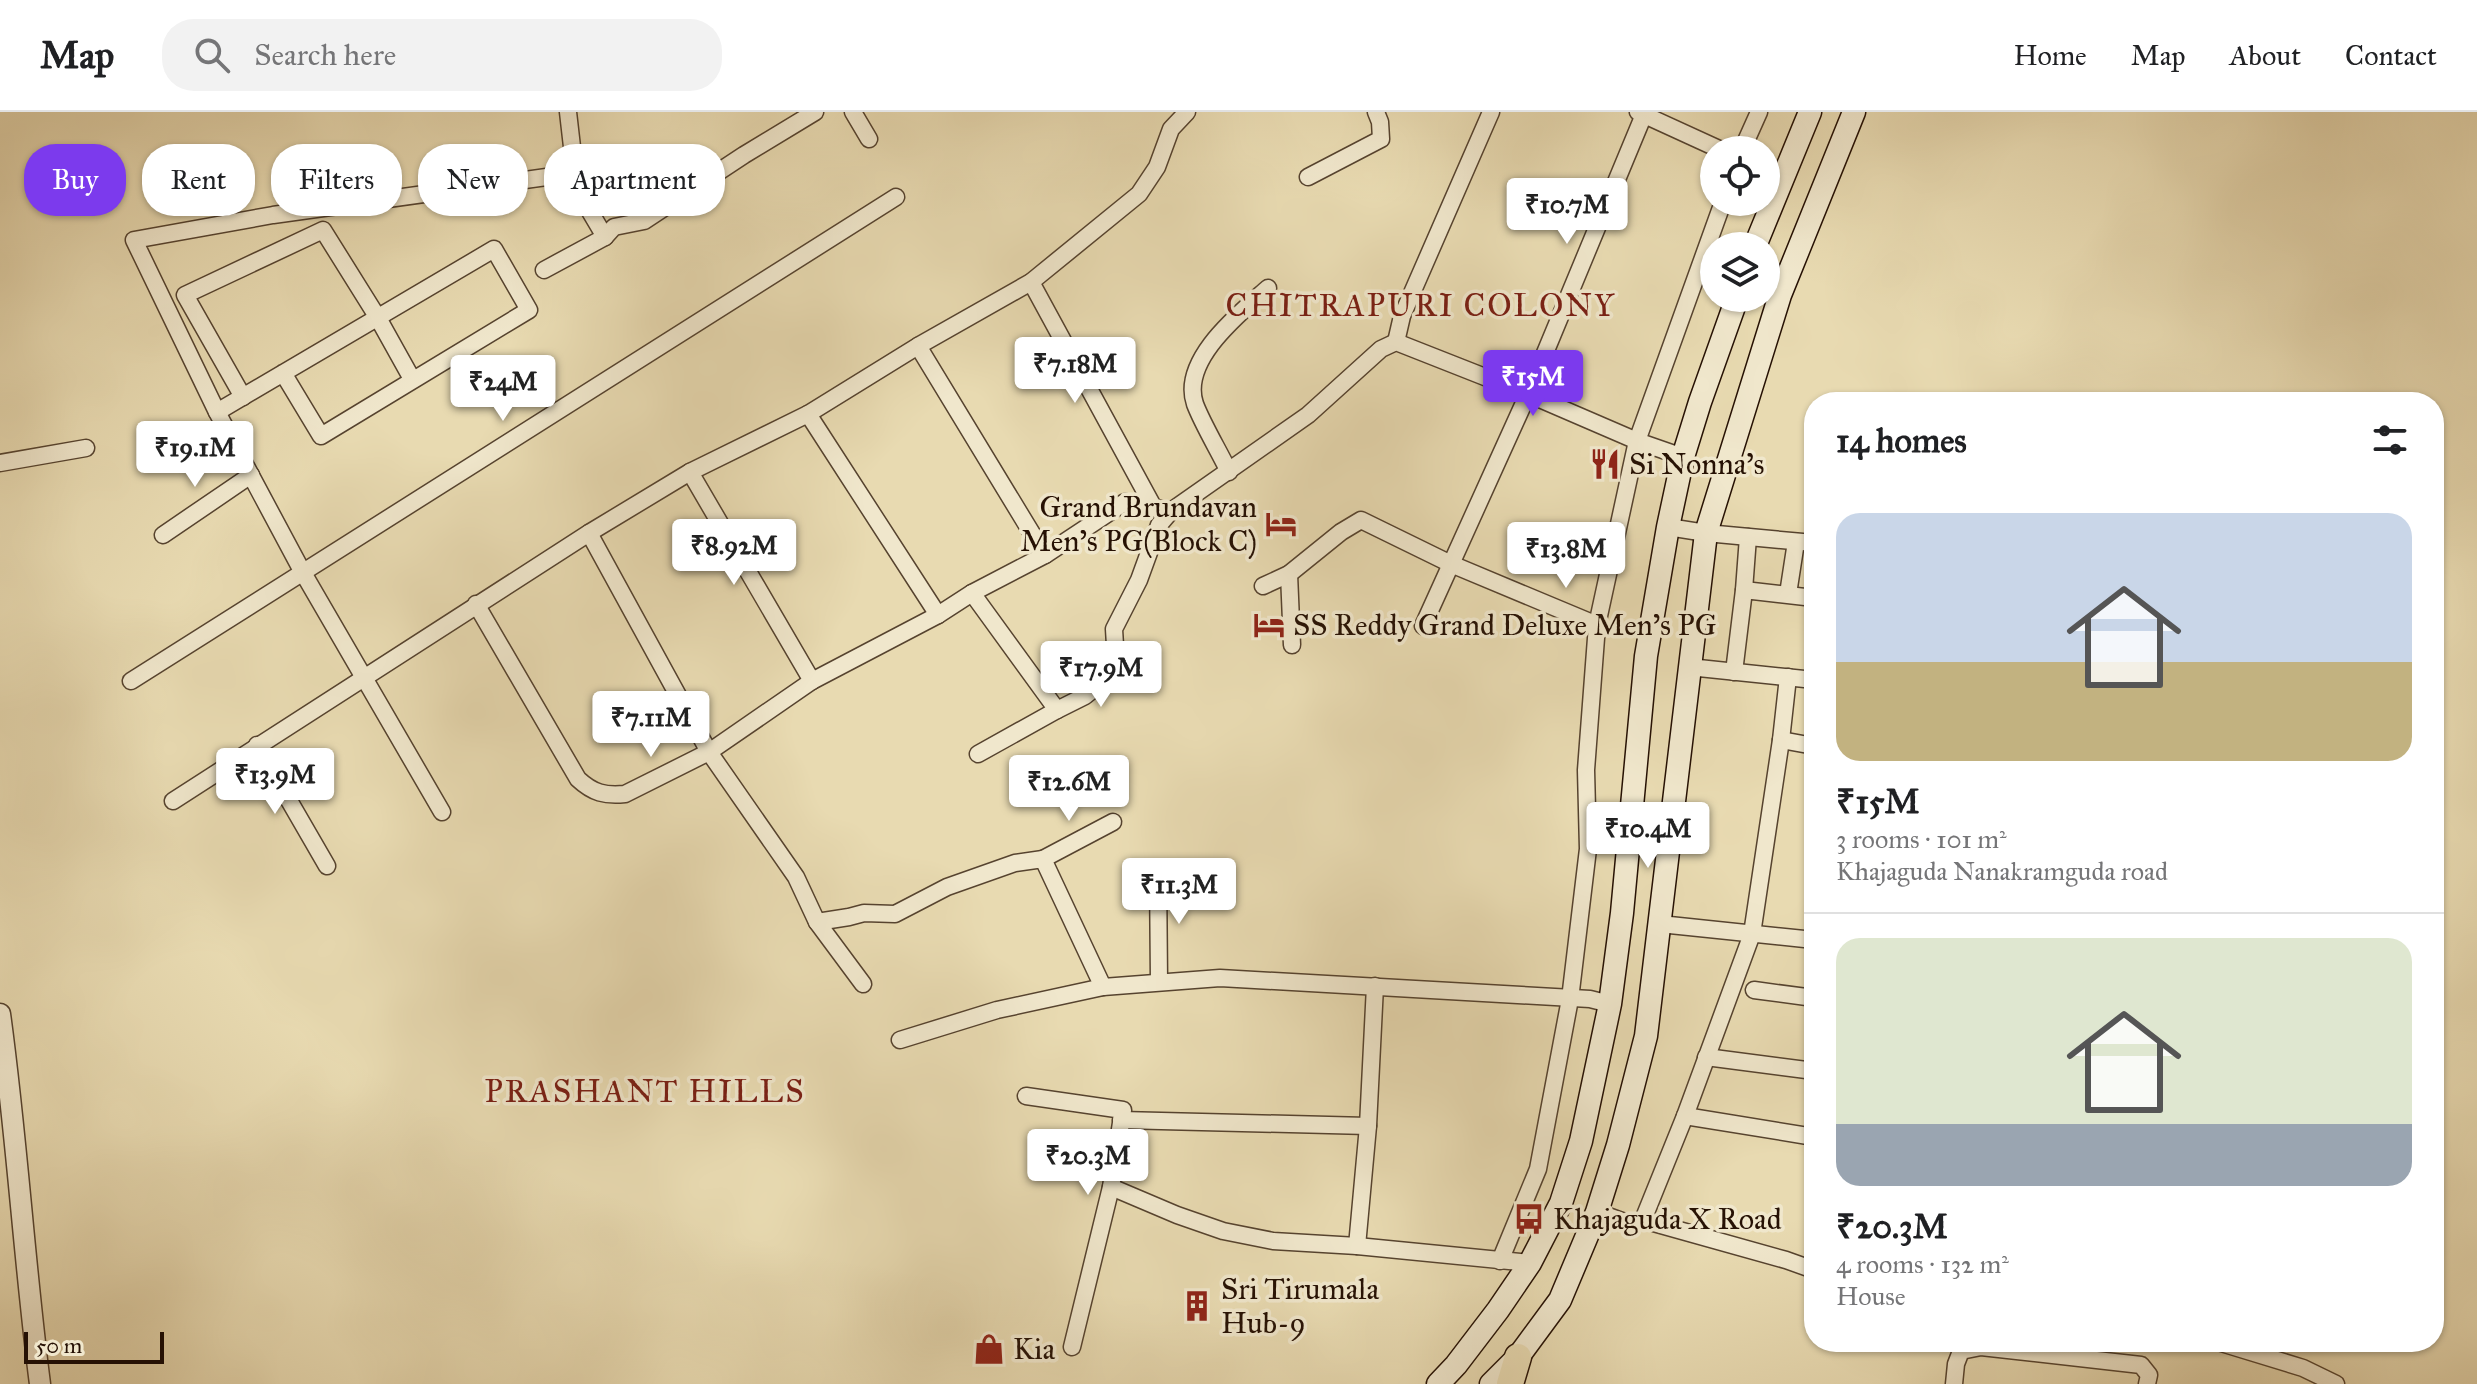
<!DOCTYPE html>
<html lang="en">
<head>
<meta charset="utf-8">
<style>
	body { margin:0; font-family:"IM FELL Great Primer",serif; background:#f2f2f2; color:#202124; height:100vh; display:flex; flex-direction:column; font-size:30px; white-space:nowrap }
	* { box-sizing:border-box; margin:0 }
	p { font-size:26px; color:#757577 }
	.icon { flex:none; width:44px; height:44px; fill:none; stroke:currentColor; stroke-width:2; stroke-linecap:round; stroke-linejoin:round }
	.map { position:relative; flex:1; overflow:hidden }
	.side { position:absolute; left:1804px; top:280px; width:640px; height:960px; display:flex; flex-direction:column; background:#fff; border-radius:32px; box-shadow:0 2px 6px #0004 }
	.side>* { flex:none }
	.top-card { position:absolute; left:24px; top:32px; width:760px; height:72px; display:flex; gap:16px }
	.buttons { position:absolute; left:1700px; top:24px; display:grid; gap:16px }
	.buttons a { display:grid; place-items:center; width:80px; height:80px; border-radius:50%; background:#fff; box-shadow:0 2px 6px #0004; font-size:40px }
	.scale { position:absolute; left:24px; bottom:20px; width:140px; box-sizing:border-box; padding-left:8px; border:4px solid #261104; border-top:0; font-size:22px; line-height:28px; white-space:nowrap; color:#261104; -webkit-text-stroke:6px #f0e7cc; paint-order:stroke }
	.price { position:absolute; translate:-50% -68px; padding:0 18px; border-radius:8px; background:#fff; color:#222; font-size:26px; line-height:52px; filter:drop-shadow(0 2px 4px #0008) }
	.price::after { content:''; position:absolute; left:50%; top:48px; width:24px; height:18px; margin-left:-12px; background:inherit; clip-path:polygon(0 0,100% 0,50% 100%) }
	.price.current { background:#7c3aed; color:#fff }
	ul { padding:0; list-style:none }
	li { display:grid; align-content:center; gap:16px; height:424px; padding:0 32px }
	li+li { border-top:2px solid #e0e0e0 }
	li span { display:grid; place-items:center; height:248px; border-radius:24px; color:#555 }
	li>.icon { margin-inline-start:auto }
	span .icon { width:144px; height:144px; fill:#fffc; stroke-width:1 }
	li b { font-size:34px }
	h2 { display:flex; justify-content:space-between; align-items:center; height:96px; padding:0 32px; font-size:34px }
	.tag { padding:0 28px; border-radius:32px; background:#fff; box-shadow:0 2px 6px #0004; font-size:28px; line-height:72px }
	.tag.current { background:#7c3aed; color:#fff }
	header { display:flex; align-items:center; gap:48px; box-sizing:border-box; height:112px; padding:0 40px; background:#fff; border-bottom:2px solid #e0e0e0 }
	header strong { font-size:38px }
	nav { display:flex; gap:44px; margin-inline-start:auto; font-size:28px }
	.search { width:560px; height:72px; background:#f2f2f2; display:flex; align-items:center; gap:20px; box-sizing:border-box; padding:0 28px; border-radius:32px; color:#757577; font-size:30px }
	.map>svg:first-child { display:block }
	.lines { fill:none; stroke-linecap:round; stroke-linejoin:round }
	.minor-casing { stroke:#56432f; stroke-width:19 }
	.tertiary-casing { stroke:#56432f; stroke-width:23 }
	.secondary-casing { stroke:#261104; stroke-width:25 }
	.primary-casing { stroke:#261104; stroke-width:29 }
	.minor { stroke:#f0e7cc; stroke-width:16 }
	.tertiary { stroke:#f0e7cc; stroke-width:20 }
	.secondary { stroke:#f0e7cc; stroke-width:22 }
	.primary { stroke:#e8dab1; stroke-width:26 }
	.labels { text-anchor:middle; dominant-baseline:central; stroke-width:7; stroke-linejoin:round; paint-order:stroke }
	.poi-label { font-size:30px; fill:#261104; stroke:#f0e7cc; text-anchor:start }
	.neighbourhood-label { font-size:32px; letter-spacing:2px; fill:#7a1f14; stroke:#f0e7cc }
</style>
</head>
<body>
<header>
<strong>Map</strong>
<div class="search"><svg class="icon" aria-label="search" viewBox="0 0 24 24"><circle cx="10" cy="10" r="6"/><path d="M15 15l6 6"/></svg>Search here</div>
<nav><a>Home</a><a>Map</a><a>About</a><a>Contact</a></nav>
</header>
<div class="map">
<svg width="2477" height="1272" viewBox="0 0 2477 1272">
	<rect width="100%" height="100%" fill="#e8dab1"/>
	<filter id="stains"><feTurbulence type="fractalNoise" baseFrequency=".0025" numOctaves="4"/><feColorMatrix values="0 0 0 0 .2 0 0 0 0 .09 0 0 0 0 .02 0 0 0 .5 -.17"/></filter>
	<radialGradient id="worn" r=".72"><stop offset=".6" stop-color="#630" stop-opacity="0"/><stop offset="1" stop-color="#630" stop-opacity=".3"/></radialGradient>
	<g class="lines">
		<defs>
			<g id="minor">
				<path d="M 568,0 L 575,61 L 582,86 L 605,125 L 614,115 L 644,109 L 744,43 L 815,0"/>
				<path d="M 853,0 L 869,27"/>
				<path d="M 1638,0 L 1721,38"/>
				<path d="M 1742,38 L 1759,0"/>
				<path d="M 1308,65 L 1381,27 L 1380,10 L 1376,0"/>
				<path d="M 544,158 L 605,125"/>
				<path d="M 1031,170 L 1154,396"/>
				<path d="M 1396,230 L 1402,204 L 1491,0"/>
				<path d="M 918,234 L 1045,443"/>
				<path d="M 243,285 L 185,183 L 323,118 L 378,206 L 412,267"/>
				<path d="M 217,300 L 494,137 L 529,198 L 321,324 L 283,261"/>
				<path d="M 808,302 L 938,503"/>
				<path d="M 0,351 L 86,336"/>
				<path d="M 690,360 L 812,569"/>
				<path d="M 1229,360 C 1219,339 1203,313 1195,292 C 1180,248 1240,201 1268,176"/>
				<path d="M 1668,415 L 1706,421 L 1814,431"/>
				<path d="M 163,423 L 251,363"/>
				<path d="M 1289,462 L 1292,533"/>
				<path d="M 1263,474 L 1289,462 L 1341,420 L 1361,408 L 1451,452 L 1597,513"/>
				<path d="M 1744,478 L 1748,425"/>
				<path d="M 972,481 L 1057,598 L 1085,584 L 1112,562 L 1116,550 L 1114,517 L 1139,468 L 1159,413 L 1171,399"/>
				<path d="M 1788,482 L 1796,430"/>
				<path d="M 476,492 L 578,667 C 593,681 605,684 625,682 L 709,640 L 589,421"/>
				<path d="M 1423,514 L 1528,282 L 1645,0"/>
				<path d="M 1689,555 L 1814,568"/>
				<path d="M 1734,560 L 1744,478 L 1814,486"/>
				<path d="M 131,569 L 896,85"/>
				<path d="M 1781,628 L 1814,634"/>
				<path d="M 257,633 L 327,754"/>
				<path d="M 978,642 L 1057,598"/>
				<path d="M 173,689 L 589,421 L 690,360 L 808,302 L 918,234 L 1031,170 L 1139,82 L 1157,55 L 1171,17 L 1187,0"/>
				<path d="M 442,700 L 302,459 L 217,300 L 134,128 L 273,103 L 575,61"/>
				<path d="M 1043,747 L 1113,710"/>
				<path d="M 1158,759 L 1159,870"/>
				<path d="M 817,810 L 849,805 L 864,801 L 895,802 L 947,775 L 1015,751 L 1043,747 L 1103,875"/>
				<path d="M 1660,812 L 1814,828"/>
				<path d="M 863,872 L 817,810 L 796,765 L 709,640 L 812,569 L 938,503 L 972,481 L 1045,443 L 1125,390 L 1171,399 L 1308,303 L 1381,237 L 1396,230 L 1528,282 L 1637,329 L 1683,345"/>
				<path d="M 1754,878 L 1814,886"/>
				<path d="M 900,928 L 997,898 L 1103,875 L 1220,866 L 1590,887 L 1610,892"/>
				<path d="M 1706,945 L 1814,959"/>
				<path d="M 1026,984 L 1123,998 L 1111,1075 L 1072,1235"/>
				<path d="M 1685,1004 L 1814,1025"/>
				<path d="M 1121,1008 L 1368,1014"/>
				<path d="M 1111,1075 L 1177,1103 L 1223,1119 L 1273,1129 L 1357,1134 L 1530,1151"/>
				<path d="M 1597,1100 L 1633,1113 L 1643,1108 L 1685,1004 L 1752,822 L 1781,628 L 1788,565"/>
				<path d="M 1643,1108 L 1786,1148 L 1814,1158"/>
				<path d="M 1357,1134 L 1368,1014 L 1375,874"/>
				<path d="M 1500,1149 L 1538,1057 L 1570,887 L 1588,737 L 1586,658 L 1597,513 L 1637,329 L 1723,90"/>
				<path d="M 2218,1230 L 2303,1256 L 2336,1272"/>
				<path d="M 1954,1272 L 1956,1252 L 1961,1239 L 1981,1235 L 2141,1253 L 2149,1263 L 2147,1272"/>
			</g>
			<path id="tertiary" d="M 0,902 C 17,1025 24,1149 40,1272"/>
			<g id="secondary">
				<path d="M 1755,134 L 1810,0"/>
				<path d="M 1438,1272 L 1456,1253 L 1498,1198 L 1530,1151 L 1561,1091 L 1581,1029 L 1610,892 L 1622,801 L 1646,544 L 1668,415 L 1683,345 L 1700,290 L 1737,186"/>
				<path d="M 1491,1272 L 1518,1245 L 1560,1188 L 1597,1100 L 1618,1033 L 1646,924 L 1706,421 L 1780,183 L 1854,0"/>
			</g>
			<path id="primary" d="M 1510,1272 L 1518,1245"/>
		</defs>
		<!-- minor casing -->
		<use href="#minor" class="minor-casing"/>
		<!-- tertiary casing -->
		<use href="#tertiary" class="tertiary-casing"/>
		<!-- secondary casing -->
		<use href="#secondary" class="secondary-casing"/>
		<!-- primary casing -->
		<use href="#primary" class="primary-casing"/>
		<!-- minor -->
		<use href="#minor" class="minor"/>
		<!-- tertiary -->
		<use href="#tertiary" class="tertiary"/>
		<!-- secondary -->
		<use href="#secondary" class="secondary"/>
		<!-- primary -->
		<use href="#primary" class="primary"/>
	</g>
	<!-- icons -->
	<defs>
		<symbol id="restaurant-bare" viewBox="-9 -9 18 18"><path d="M-5-6h1v4h1v-4h1v4h1v-4h1v5L-1.5 .5V6h-2V.5L-5-1ZM5-6V6H3V1.5H1.5Q1.5-4 5-6Z" fill="#8f2418" stroke="#f0e7cc" stroke-width="2.5" paint-order="stroke"/></symbol>
		<symbol id="hotel-bare" viewBox="-9 -9 18 18"><path d="M-6-4.5h1.5V1H6V5H4.5V3h-9V5H-6ZM-4 0a1.8 1.8 0 1 1 3.6 0ZM.5 0V-2.5h3Q6-2.5 6 0Z" fill="#8f2418" stroke="#f0e7cc" stroke-width="2.5" paint-order="stroke"/></symbol>
		<symbol id="bus-bare" viewBox="-9 -9 18 18"><path d="M-5-6H5V4H4V6H2V4H-2V6H-4V4H-5ZM-3.5-4V0h7V-4ZM-3.5 1.2v1.5H-2V1.2ZM2 1.2v1.5H3.5V1.2Z" fill="#8f2418" stroke="#f0e7cc" stroke-width="2.5" paint-order="stroke"/></symbol>
		<symbol id="building-bare" viewBox="-9 -9 18 18"><path d="M-4-6H4V6H1V3H-1V6H-4ZM-2.5-4.3h1.7v1.8h-1.7ZM.8-4.3h1.7v1.8H.8ZM-2.5-1h1.7V.8h-1.7ZM.8-1h1.7V.8H.8Z" fill="#8f2418" stroke="#f0e7cc" stroke-width="2.5" paint-order="stroke"/></symbol>
		<symbol id="shop-bare" viewBox="-9 -9 18 18"><path d="M-5-2.5h2.3a2.7 3.5 0 0 1 5.4 0H5L5.5 6h-11ZM-1.5-2.5h3a1.5 2.3 0 0 0-3 0Z" fill="#8f2418" stroke="#f0e7cc" stroke-width="2.5" paint-order="stroke"/></symbol>
	</defs>
	<g fill-rule="evenodd">
		<use href="#restaurant-bare" x="1583" y="330" width="44" height="44"/>
		<use href="#hotel-bare" x="1259" y="390" width="44" height="44"/>
		<use href="#hotel-bare" x="1247" y="491" width="44" height="44"/>
		<use href="#bus-bare" x="1507" y="1085" width="44" height="44"/>
		<use href="#building-bare" x="1175" y="1172" width="44" height="44"/>
		<use href="#shop-bare" x="967" y="1215" width="44" height="44"/>
	</g>
	<g class="labels">
		<!-- poi labels -->
		<g class="poi-label">
			<text x="1629" y="352">Si Nonna's</text>
			<text x="1257" y="395" text-anchor="end">Grand Brundavan<tspan x="1257" dy="34">Men's PG(Block C)</tspan></text>
			<text x="1293" y="513">SS Reddy Grand Deluxe Men's PG</text>
			<text x="1553" y="1107">Khajaguda X Road</text>
			<text x="1221" y="1177">Sri Tirumala<tspan x="1221" dy="34">Hub-9</tspan></text>
			<text x="1013" y="1237">Kia</text>
		</g>
		<!-- neighbourhood labels -->
		<g class="neighbourhood-label">
			<text x="1421" y="193">CHITRAPURI COLONY</text>
			<text x="645" y="979">PRASHANT HILLS</text>
		</g>
	</g>
	<rect width="100%" height="100%" filter="url(#stains)"/>
	<rect width="100%" height="100%" fill="url(#worn)"/>
</svg>
<div class="buttons">
<a><svg class="icon" aria-label="locate" viewBox="0 0 24 24"><circle cx="12" cy="12" r="6"/><path d="M12 2v4M12 18v4M2 12h4M18 12h4"/></svg></a>
<a><svg class="icon" aria-label="layers" viewBox="0 0 24 24"><path d="M12 4l9 5-9 5-9-5zM3 14l9 5 9-5"/></svg></a>
</div>
<div class="scale">50 m</div>
<b class="price" style="left:1567px;top:134px">₹10.7M</b>
<b class="price" style="left:1075px;top:293px">₹7.18M</b>
<b class="price current" style="left:1533px;top:306px">₹15M</b>
<b class="price" style="left:503px;top:311px">₹24M</b>
<b class="price" style="left:195px;top:377px">₹19.1M</b>
<b class="price" style="left:734px;top:475px">₹8.92M</b>
<b class="price" style="left:1566px;top:478px">₹13.8M</b>
<b class="price" style="left:1101px;top:597px">₹17.9M</b>
<b class="price" style="left:651px;top:647px">₹7.11M</b>
<b class="price" style="left:275px;top:704px">₹13.9M</b>
<b class="price" style="left:1069px;top:711px">₹12.6M</b>
<b class="price" style="left:1648px;top:758px">₹10.4M</b>
<b class="price" style="left:1179px;top:814px">₹11.3M</b>
<b class="price" style="left:1088px;top:1085px">₹20.3M</b>
<div class="top-card">
<a class="tag current">Buy</a>
<a class="tag">Rent</a>
<a class="tag">Filters</a>
<a class="tag">New</a>
<a class="tag">Apartment</a>
</div>
<section class="side">
<h2>14 homes<svg class="icon" aria-label="filters" viewBox="0 0 24 24"><path d="M4 7h16M4 17h16"/><circle cx="9" cy="7" r="2"/><circle cx="15" cy="17" r="2"/></svg></h2>
<ul>
<li><span style="background:linear-gradient(#c9d6e8 60%,#c2b280 0)"><svg class="icon" aria-label="home" viewBox="0 0 24 24"><path d="M3 11l9-7 9 7M6 9v11h12V9"/></svg></span><div><b>₹15M</b><p>3 rooms · 101 m²</p><p>Khajaguda Nanakramguda road</p></div></li>
<li><span style="background:linear-gradient(#dfe7d0 75%,#9aa5b1 0)"><svg class="icon" aria-label="home" viewBox="0 0 24 24"><path d="M3 11l9-7 9 7M6 9v11h12V9"/></svg></span><div><b>₹20.3M</b><p>4 rooms · 132 m²</p><p>House</p></div></li>
</ul>
</section>
</div>
</body>
</html>
